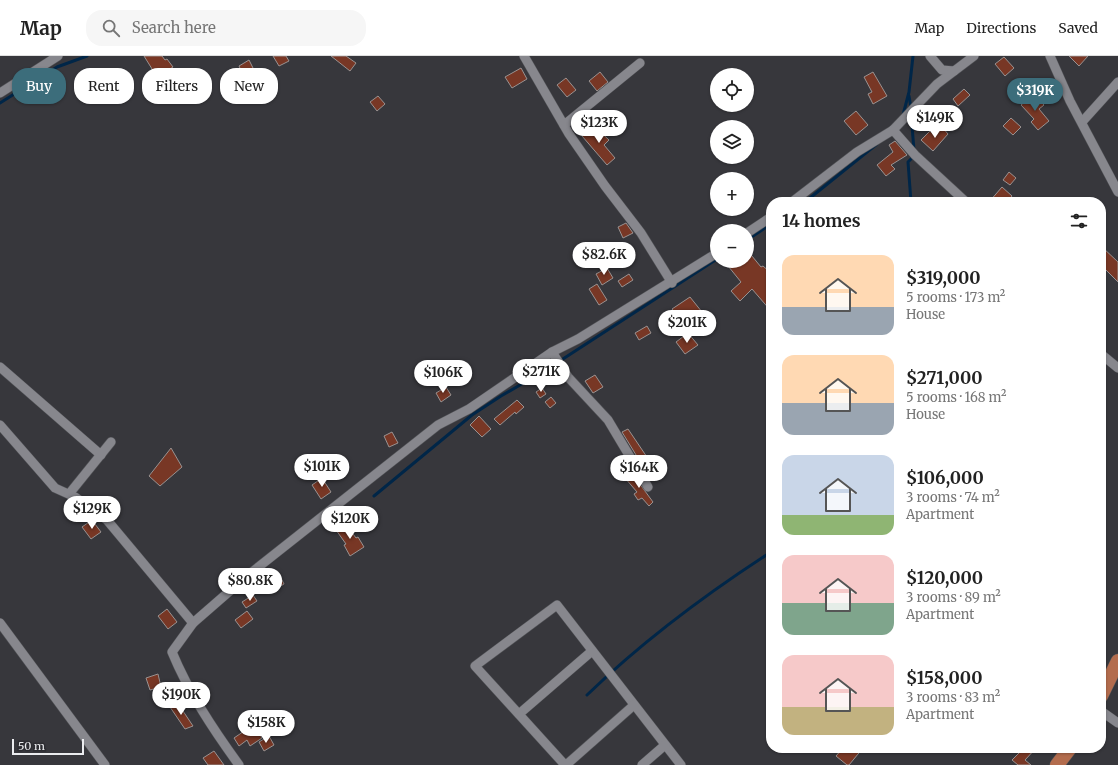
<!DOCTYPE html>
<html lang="en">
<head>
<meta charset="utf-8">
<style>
	body { margin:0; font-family:Merriweather,serif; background:#f6f6f6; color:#222; height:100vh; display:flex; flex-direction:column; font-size:15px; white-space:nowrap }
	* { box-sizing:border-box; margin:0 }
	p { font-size:13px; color:#767676 }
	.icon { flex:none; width:22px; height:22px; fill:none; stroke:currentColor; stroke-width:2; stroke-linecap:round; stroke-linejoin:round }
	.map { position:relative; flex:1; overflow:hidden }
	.details { position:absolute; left:766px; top:141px; width:340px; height:556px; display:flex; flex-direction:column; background:#fff; border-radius:16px; box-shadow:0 1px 3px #0004 }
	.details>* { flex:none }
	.banner { position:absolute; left:12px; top:12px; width:380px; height:36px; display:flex; gap:8px }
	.fabs { position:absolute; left:710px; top:12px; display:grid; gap:8px }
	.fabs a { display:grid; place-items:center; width:44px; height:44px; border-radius:50%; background:#fff; box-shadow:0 1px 3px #0004; font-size:20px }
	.scale { position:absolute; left:12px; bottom:10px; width:72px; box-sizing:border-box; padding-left:4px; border:2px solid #ebecef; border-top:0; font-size:11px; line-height:14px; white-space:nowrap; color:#ebecef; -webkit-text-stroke:3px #2d2d32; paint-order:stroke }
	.price { position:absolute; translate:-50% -34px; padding:0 9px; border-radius:14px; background:#fff; color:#222; font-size:13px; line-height:26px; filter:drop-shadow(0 1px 2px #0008) }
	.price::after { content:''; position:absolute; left:50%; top:24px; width:12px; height:9px; margin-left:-6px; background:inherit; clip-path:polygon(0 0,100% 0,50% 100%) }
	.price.current { background:#3c6d7b; color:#fff }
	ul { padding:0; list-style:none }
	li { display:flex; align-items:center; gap:12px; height:100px; padding:0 16px }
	li span { display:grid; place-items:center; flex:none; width:112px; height:80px; border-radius:12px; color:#555 }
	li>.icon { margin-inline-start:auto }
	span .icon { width:48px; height:48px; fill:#fffc; stroke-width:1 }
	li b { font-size:17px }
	h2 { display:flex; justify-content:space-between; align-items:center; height:48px; padding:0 16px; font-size:17px }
	.tag { padding:0 14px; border-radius:16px; background:#fff; box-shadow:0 1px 3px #0004; font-size:14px; line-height:36px }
	.tag.current { background:#3c6d7b; color:#fff }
	header { display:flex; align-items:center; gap:24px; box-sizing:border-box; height:56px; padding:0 20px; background:#fff; border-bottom:1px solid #e0e0e0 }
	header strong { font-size:19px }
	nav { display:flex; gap:22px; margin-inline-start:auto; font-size:14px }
	.search { width:280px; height:36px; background:#f6f6f6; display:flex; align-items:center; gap:10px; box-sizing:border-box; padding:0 14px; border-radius:16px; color:#767676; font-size:15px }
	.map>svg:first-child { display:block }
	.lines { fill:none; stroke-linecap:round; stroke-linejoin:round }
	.stream { stroke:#002648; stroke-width:3 }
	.building { fill:#783725; stroke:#999291 }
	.minor-casing { stroke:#535458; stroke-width:10 }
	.primary-casing { stroke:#535458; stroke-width:15 }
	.minor { stroke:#87878d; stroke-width:9 }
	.primary { stroke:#b36c4d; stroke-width:14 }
</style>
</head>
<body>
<header>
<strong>Map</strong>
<div class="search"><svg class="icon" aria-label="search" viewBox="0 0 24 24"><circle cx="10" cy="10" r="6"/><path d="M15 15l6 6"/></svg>Search here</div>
<nav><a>Map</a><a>Directions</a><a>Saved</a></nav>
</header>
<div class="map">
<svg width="1118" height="709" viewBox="0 0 1118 709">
	<rect width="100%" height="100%" fill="#37373c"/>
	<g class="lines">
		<!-- stream -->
		<g class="stream">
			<path d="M 909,40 L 911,52"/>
			<path d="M 0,47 L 57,11 L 87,0"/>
			<path d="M 911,58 L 914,94"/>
			<path d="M 903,59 L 909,36 L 913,0"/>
			<path d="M 805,146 L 877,88"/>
			<path d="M 911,146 L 908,106 L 914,100"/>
			<path d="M 747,184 L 771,168"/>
			<path d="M 374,440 L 472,359 L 501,340 L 527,325 L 543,319 L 549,312 L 717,203"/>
			<path d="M 587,639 C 643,585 706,538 771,496"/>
		</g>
	</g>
	<!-- building -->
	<g class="building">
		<path d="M 144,0 L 162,0 L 165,4 L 167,3 L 173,11 L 157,21 Z"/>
		<path d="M 273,0 L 286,0 L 289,5 L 279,10 Z"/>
		<path d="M 331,0 L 346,0 L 356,7 L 350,15 Z"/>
		<path d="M 1069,0 L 1088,0 L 1079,10 Z"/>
		<path d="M 1004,1 L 1014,12 L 1005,20 L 995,8 Z"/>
		<path d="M 249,4 L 257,20 L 246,25 L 239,10 Z"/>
		<path d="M 521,12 L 527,23 L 512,32 L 505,21 Z"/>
		<path d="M 600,16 L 608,26 L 597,35 L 589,25 Z"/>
		<path d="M 873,16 L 887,40 L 873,48 L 868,38 L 872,36 L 864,21 Z"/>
		<path d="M 566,22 L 576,34 L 567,41 L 557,29 Z"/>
		<path d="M 964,33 L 970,39 L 958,50 L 953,43 Z"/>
		<path d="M 1034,38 L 1044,49 L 1039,53 L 1049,65 L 1038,74 L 1031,66 L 1034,63 L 1021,49 Z"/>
		<path d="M 378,40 L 385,48 L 377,55 L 370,46 Z"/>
		<path d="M 856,55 L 868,69 L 856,79 L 844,65 Z"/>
		<path d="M 1011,62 L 1021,71 L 1013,79 L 1003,70 Z"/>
		<path d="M 594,70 L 609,84 L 604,89 L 615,102 L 607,109 L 582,80 Z"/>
		<path d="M 942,71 L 948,78 L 933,95 L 921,84 L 930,75 L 934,79 Z"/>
		<path d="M 895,85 L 907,99 L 891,109 L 895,113 L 886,120 L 877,109 L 893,96 L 889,89 Z"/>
		<path d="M 1009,116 L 1016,122 L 1010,129 L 1003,124 Z"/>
		<path d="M 1002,131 L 1012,140 L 1007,146 L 989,146 Z"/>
		<path d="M 626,167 L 633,177 L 623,182 L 618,171 Z"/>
		<path d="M 1101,190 L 1118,206 L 1118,226 L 1101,209 Z"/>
		<path d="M 747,194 L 761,211 L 763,210 L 771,217 L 771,255 L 752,233 L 740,245 L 731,235 L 741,226 L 724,205 L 747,205 Z"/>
		<path d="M 607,212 L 613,222 L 602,229 L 596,218 Z"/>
		<path d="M 629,218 L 633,224 L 622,231 L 618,225 Z"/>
		<path d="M 597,228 L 607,244 L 599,249 L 589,233 Z"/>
		<path d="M 690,241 L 702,256 L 696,261 L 694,259 L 684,267 L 672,253 Z"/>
		<path d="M 647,270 L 651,277 L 639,284 L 635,277 Z"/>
		<path d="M 688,277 L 698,289 L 685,298 L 676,286 Z"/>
		<path d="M 595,319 L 603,331 L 593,337 L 585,325 Z"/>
		<path d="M 446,331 L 451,339 L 441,346 L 436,337 Z"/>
		<path d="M 542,332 L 546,338 L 540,342 L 536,336 Z"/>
		<path d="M 551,341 L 556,347 L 550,352 L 545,346 Z"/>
		<path d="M 517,344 L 524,351 L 516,358 L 515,356 L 500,369 L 494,363 Z"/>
		<path d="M 479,360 L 491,373 L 482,381 L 470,369 Z"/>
		<path d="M 628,373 L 651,407 L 644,412 L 622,376 Z"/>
		<path d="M 392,376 L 398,387 L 389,391 L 384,380 Z"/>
		<path d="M 171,392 L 182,411 L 160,430 L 149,420 Z"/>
		<path d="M 631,416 L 653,446 L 649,450 L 642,442 L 638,444 L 634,438 L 637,436 L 625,422 Z"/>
		<path d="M 322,422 L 331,436 L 321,443 L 312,429 Z"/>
		<path d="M 92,464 L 101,476 L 91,483 L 82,471 Z"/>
		<path d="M 345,467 L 356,482 L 358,481 L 364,491 L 350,500 L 344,489 L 346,488 L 336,474 Z"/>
		<path d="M 279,518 L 284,528 L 272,535 L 266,526 Z"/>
		<path d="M 253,539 L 257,545 L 246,552 L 242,546 Z"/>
		<path d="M 167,553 L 177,566 L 168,573 L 158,560 Z"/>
		<path d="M 247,555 L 253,563 L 241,572 L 235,564 Z"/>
		<path d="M 158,618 L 161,631 L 150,634 L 146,622 Z"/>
		<path d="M 177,646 L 193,670 L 185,673 L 170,651 Z"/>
		<path d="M 289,664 L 294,671 L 285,677 L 280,669 Z"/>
		<path d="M 253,669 L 262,682 L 250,690 L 247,684 L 239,690 L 234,682 Z"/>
		<path d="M 269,680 L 274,689 L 264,695 L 259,686 Z"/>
		<path d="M 843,692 L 863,692 L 849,709 L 847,709 L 836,700 Z"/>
		<path d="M 1024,692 L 1036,692 L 1025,704 L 1031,709 L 1018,709 L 1012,704 Z"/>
		<path d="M 214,695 L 224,709 L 208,709 L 203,702 Z"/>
	</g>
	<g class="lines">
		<defs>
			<g id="minor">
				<path d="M 524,0 L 569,78 L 605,130 L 641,177 L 672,227"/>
				<path d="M 930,0 L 942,14 L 954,15"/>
				<path d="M 1050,0 L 1070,45 L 1118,136"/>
				<path d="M 0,37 L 58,0"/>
				<path d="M 1082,66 L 1118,26"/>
				<path d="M 564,69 L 640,7"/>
				<path d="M 893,74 L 915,99 L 966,146"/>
				<path d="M 792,146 L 857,96 L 893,74 L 937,28 L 974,0"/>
				<path d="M 747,177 L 771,161"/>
				<path d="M 552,296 L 568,321 L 608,364 L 648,431"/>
				<path d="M 1101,298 L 1118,312"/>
				<path d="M 0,311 L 101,399"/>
				<path d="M 0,369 L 55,432 L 75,441 L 107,464 L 193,567"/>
				<path d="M 69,438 L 111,386"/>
				<path d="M 0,567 L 105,709"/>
				<path d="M 1101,655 L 1118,667"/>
				<path d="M 519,658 L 592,595"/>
				<path d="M 239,709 C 213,673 189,637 172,596 L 193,567 L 247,520 L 438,369 L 469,353 L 552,296 L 578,283 L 717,197"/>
				<path d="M 565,709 L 475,610 L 557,549 L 681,709"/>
				<path d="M 566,709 L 634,649"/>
				<path d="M 642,709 L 665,689"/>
			</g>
			<g id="primary">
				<path d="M 1101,640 L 1118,605"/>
				<path d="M 1057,709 L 1070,692"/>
			</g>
		</defs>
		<!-- minor casing -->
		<use href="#minor" class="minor-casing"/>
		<!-- primary casing -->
		<use href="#primary" class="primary-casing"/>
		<!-- minor -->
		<use href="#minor" class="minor"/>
		<!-- primary -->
		<use href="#primary" class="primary"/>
	</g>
</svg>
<div class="fabs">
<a><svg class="icon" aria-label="locate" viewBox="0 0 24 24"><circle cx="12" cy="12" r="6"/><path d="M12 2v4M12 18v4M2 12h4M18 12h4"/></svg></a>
<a><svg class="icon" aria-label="layers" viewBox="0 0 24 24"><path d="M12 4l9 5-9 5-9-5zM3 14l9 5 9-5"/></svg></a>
<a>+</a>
<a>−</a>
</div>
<div class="scale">50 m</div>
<b class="price current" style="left:1035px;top:56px">$319K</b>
<b class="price" style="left:935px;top:83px">$149K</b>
<b class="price" style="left:599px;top:88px">$123K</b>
<b class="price" style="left:604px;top:220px">$82.6K</b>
<b class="price" style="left:687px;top:288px">$201K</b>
<b class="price" style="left:541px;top:337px">$271K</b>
<b class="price" style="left:443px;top:338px">$106K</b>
<b class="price" style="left:322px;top:432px">$101K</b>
<b class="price" style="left:639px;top:433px">$164K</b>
<b class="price" style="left:92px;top:474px">$129K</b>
<b class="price" style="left:350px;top:484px">$120K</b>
<b class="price" style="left:250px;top:546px">$80.8K</b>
<b class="price" style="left:181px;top:660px">$190K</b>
<b class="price" style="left:266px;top:688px">$158K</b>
<div class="banner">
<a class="tag current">Buy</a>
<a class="tag">Rent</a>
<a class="tag">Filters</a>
<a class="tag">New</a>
</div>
<section class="details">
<h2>14 homes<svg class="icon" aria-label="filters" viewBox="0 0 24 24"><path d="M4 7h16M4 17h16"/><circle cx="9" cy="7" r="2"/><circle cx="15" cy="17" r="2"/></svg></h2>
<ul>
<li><span style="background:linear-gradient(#ffd9b3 65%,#9aa5b1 0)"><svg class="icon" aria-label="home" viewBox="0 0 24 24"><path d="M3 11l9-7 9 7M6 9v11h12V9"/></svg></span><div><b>$319,000</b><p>5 rooms · 173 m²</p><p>House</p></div></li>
<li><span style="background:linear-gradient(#ffd9b3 60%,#9aa5b1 0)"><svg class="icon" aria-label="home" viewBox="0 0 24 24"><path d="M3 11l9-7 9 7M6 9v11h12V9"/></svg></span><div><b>$271,000</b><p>5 rooms · 168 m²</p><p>House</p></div></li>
<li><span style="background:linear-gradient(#c9d6e8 75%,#8fb573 0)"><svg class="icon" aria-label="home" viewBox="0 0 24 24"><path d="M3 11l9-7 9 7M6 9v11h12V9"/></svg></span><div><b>$106,000</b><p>3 rooms · 74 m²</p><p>Apartment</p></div></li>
<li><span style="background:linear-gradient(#f6c9c9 60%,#7fa58c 0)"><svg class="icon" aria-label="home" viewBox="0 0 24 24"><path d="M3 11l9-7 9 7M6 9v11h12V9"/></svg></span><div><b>$120,000</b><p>3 rooms · 89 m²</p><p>Apartment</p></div></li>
<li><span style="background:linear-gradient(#f6c9c9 65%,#c2b280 0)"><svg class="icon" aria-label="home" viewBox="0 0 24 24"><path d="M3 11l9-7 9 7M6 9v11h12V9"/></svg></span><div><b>$158,000</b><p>3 rooms · 83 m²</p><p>Apartment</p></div></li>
</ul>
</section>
</div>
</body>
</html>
